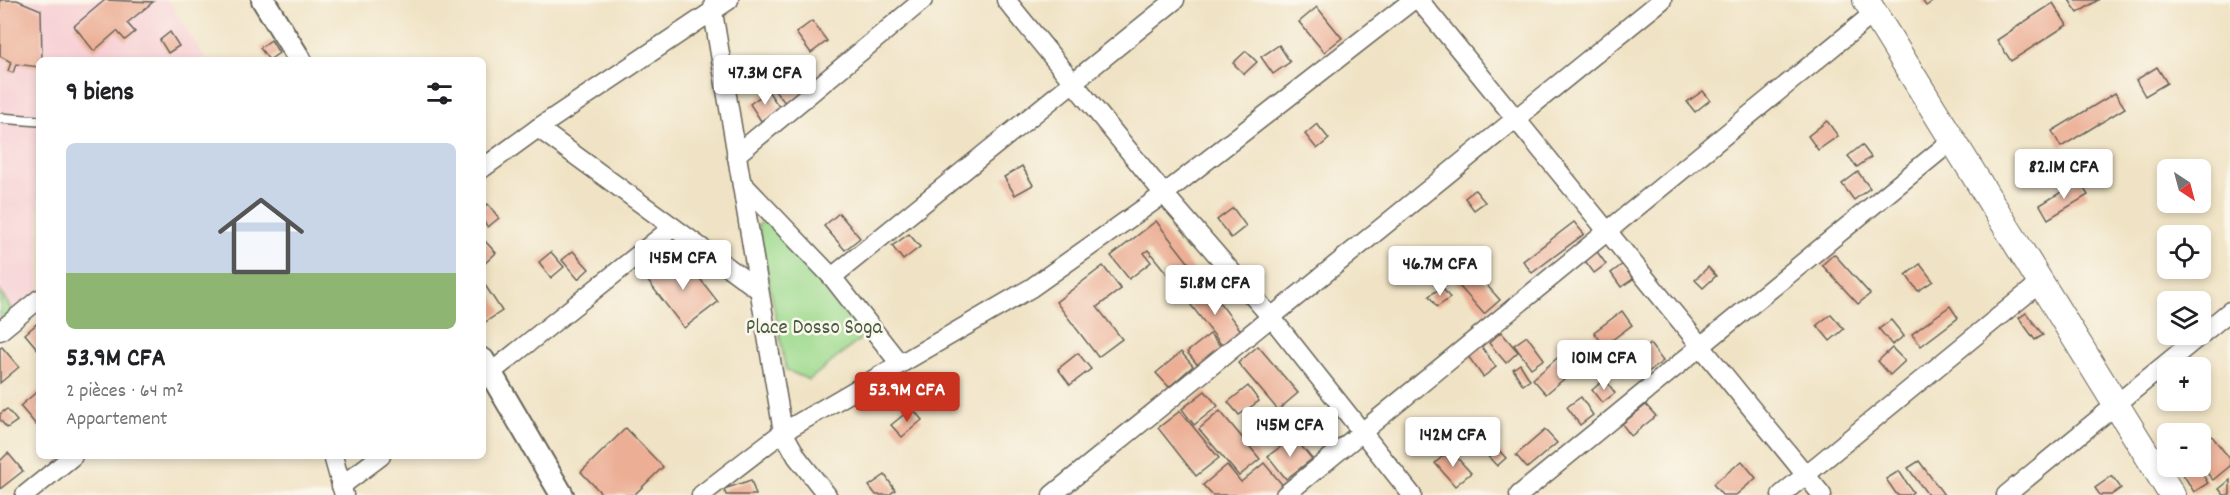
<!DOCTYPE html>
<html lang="fr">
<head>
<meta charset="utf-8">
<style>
	body { margin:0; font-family:Dekko,sans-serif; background:#f2f2f2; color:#202124; height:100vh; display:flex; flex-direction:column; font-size:22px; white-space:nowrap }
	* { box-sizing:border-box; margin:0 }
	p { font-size:20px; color:#757577 }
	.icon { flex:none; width:33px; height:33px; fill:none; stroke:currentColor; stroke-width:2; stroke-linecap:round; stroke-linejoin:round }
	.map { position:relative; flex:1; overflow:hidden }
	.drawer { position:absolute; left:36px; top:57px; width:450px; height:402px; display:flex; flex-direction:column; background:#fff; border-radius:9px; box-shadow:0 3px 9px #0003 }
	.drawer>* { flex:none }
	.needle { width:39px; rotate:144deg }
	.controls { position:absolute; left:2157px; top:159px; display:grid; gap:12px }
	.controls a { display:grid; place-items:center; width:54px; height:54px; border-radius:9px; background:#fff; box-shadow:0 3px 9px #0003; font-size:30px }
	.price { position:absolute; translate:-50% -51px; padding:0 14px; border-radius:6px; background:#fff; color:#222; font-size:20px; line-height:39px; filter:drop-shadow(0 2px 3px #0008) }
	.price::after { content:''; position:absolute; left:50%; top:36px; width:18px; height:14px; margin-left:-9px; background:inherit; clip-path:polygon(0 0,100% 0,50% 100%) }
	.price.active { background:#c8321e; color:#fff }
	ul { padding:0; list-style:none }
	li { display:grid; align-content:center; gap:12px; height:318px; padding:0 30px }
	li span { display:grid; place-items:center; height:186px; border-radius:9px; color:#555 }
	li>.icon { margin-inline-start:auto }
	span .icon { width:108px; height:108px; fill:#fffc; stroke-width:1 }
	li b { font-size:26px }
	h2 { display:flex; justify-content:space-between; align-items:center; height:72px; padding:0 30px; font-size:26px }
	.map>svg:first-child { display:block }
	.built { fill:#f7cfd4 }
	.green { fill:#9eda8e; stroke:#5d7b55; stroke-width:1.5 }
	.building { fill:#ecae94 }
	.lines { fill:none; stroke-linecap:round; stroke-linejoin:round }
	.service-casing { stroke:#666257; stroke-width:12 }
	.minor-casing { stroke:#666257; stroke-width:21 }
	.tertiary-casing { stroke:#666257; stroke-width:26 }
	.secondary-casing { stroke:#666257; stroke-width:28 }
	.service { stroke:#fff; stroke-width:9 }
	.minor { stroke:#fff; stroke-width:18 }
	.tertiary { stroke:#fff; stroke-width:22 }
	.secondary { stroke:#fff; stroke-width:26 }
	.labels { text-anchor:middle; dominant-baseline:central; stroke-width:5; stroke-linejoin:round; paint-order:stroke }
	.park-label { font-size:21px; fill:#4a5e44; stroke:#fbf7ec }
</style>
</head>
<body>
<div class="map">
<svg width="2230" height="495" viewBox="0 0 2230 495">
	<rect width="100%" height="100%" fill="#fbf7ec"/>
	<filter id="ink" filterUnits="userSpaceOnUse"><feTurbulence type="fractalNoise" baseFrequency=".0167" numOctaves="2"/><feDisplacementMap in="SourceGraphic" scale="12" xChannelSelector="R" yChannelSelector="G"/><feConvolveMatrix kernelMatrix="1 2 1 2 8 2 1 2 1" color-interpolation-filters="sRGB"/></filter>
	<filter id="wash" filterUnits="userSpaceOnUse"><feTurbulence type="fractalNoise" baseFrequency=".008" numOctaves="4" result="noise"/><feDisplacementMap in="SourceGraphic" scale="24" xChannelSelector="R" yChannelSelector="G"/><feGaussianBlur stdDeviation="1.35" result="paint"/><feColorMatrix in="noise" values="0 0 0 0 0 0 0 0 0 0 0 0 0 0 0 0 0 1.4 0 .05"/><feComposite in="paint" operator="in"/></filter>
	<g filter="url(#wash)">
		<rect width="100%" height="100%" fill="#f0e3c5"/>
		<!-- built -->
		<path class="built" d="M 0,0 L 168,0 L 206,60 L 39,60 L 39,291 L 13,312 L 0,291 Z"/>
		<!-- green -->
		<g class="green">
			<path d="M 766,220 L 867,334 L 809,380 L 786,370 L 758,225 Z"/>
			<path d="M 0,291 L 13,312 L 0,323 Z"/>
		</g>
		<g id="blocks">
			<!-- building -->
			<g class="building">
				<path d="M 0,0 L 17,0 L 41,10 L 42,60 L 39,60 L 39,67 L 16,64 L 13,73 L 8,71 L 11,62 L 0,56 Z"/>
				<path d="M 105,0 L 153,2 L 127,23 L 135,32 L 125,40 L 117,31 L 94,51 L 74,26 Z"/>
				<path d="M 1922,0 L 1935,0 L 1926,6 Z"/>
				<path d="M 2069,0 L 2098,0 L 2078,13 Z"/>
				<path d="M 2053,3 L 2067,25 L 2011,61 L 1997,40 Z"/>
				<path d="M 1317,7 L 1342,38 L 1324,52 L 1299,22 Z"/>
				<path d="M 812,21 L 827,41 L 811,53 L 796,33 Z"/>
				<path d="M 170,32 L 179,46 L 168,53 L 160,40 Z"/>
				<path d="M 271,40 L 279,53 L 269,60 L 260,48 Z"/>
				<path d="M 1279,45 L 1290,62 L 1273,74 L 1261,57 Z"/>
				<path d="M 1246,51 L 1257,62 L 1244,74 L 1233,63 Z"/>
				<path d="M 2157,67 L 2167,83 L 2145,96 L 2136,80 Z"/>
				<path d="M 788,77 L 801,93 L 786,104 L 774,89 Z"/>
				<path d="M 768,91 L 780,108 L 761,121 L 750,104 Z"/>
				<path d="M 1703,91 L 1710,100 L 1695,112 L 1687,102 Z"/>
				<path d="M 2115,93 L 2125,108 L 2061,147 L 2052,131 Z"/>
				<path d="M 1827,121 L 1838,136 L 1818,150 L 1808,136 Z"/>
				<path d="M 1317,124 L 1329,139 L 1317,149 L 1305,134 Z"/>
				<path d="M 1862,145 L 1871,157 L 1857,167 L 1848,156 Z"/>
				<path d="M 1022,166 L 1033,185 L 1015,195 L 1004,177 Z"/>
				<path d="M 1858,172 L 1870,188 L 1854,200 L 1842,184 Z"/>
				<path d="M 2079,181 L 2088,195 L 2048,219 L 2040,205 Z"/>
				<path d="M 1475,190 L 1485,202 L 1474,210 L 1465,198 Z"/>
				<path d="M 488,204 L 499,218 L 488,227 L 483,221 L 483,208 Z"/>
				<path d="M 1233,208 L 1246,226 L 1231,238 L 1217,220 Z"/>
				<path d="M 839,213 L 860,238 L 845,250 L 824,226 Z"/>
				<path d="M 1156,221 L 1198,275 L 1180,290 L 1148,250 L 1144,253 L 1151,262 L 1129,279 L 1111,256 Z"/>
				<path d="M 1574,222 L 1584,234 L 1532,273 L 1523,261 Z"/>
				<path d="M 909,234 L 920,247 L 903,260 L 892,246 Z"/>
				<path d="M 485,241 L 496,253 L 483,265 L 483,243 Z"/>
				<path d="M 1595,249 L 1606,264 L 1594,273 L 1583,258 Z"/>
				<path d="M 573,251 L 589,269 L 578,279 L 562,260 Z"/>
				<path d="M 551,252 L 564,267 L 551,278 L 539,262 Z"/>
				<path d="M 681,254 L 718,302 L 684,328 L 647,280 Z"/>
				<path d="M 1834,254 L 1870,294 L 1858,304 L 1822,265 Z"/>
				<path d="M 1468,264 L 1500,300 L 1484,314 L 1452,278 Z"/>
				<path d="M 1623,264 L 1633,279 L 1621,287 L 1611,273 Z"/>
				<path d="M 1920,264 L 1933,281 L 1918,291 L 1906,275 Z"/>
				<path d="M 1103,266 L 1121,289 L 1097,307 L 1122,339 L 1098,357 L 1056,302 Z"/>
				<path d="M 1708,267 L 1716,276 L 1703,288 L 1695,280 Z"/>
				<path d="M 1203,281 L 1246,337 L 1227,352 L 1184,296 Z"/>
				<path d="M 483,282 L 502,311 L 484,323 L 483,322 Z"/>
				<path d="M 1442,287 L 1450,298 L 1437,307 L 1429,296 Z"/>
				<path d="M 1950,306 L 1958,318 L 1921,346 L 1912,334 Z"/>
				<path d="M 1622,311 L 1632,325 L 1604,346 L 1594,332 Z"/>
				<path d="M 2026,313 L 2043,335 L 2035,340 L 2019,318 Z"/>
				<path d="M 1831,314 L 1844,329 L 1830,341 L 1817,325 Z"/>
				<path d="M 1891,320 L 1904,336 L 1892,345 L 1879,329 Z"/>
				<path d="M 39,322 L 39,351 L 25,334 Z"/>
				<path d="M 1501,332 L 1518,352 L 1506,363 L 1489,343 Z"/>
				<path d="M 1210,334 L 1224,350 L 1201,369 L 1187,352 Z"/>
				<path d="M 1527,336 L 1544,359 L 1531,368 L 1514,345 Z"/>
				<path d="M 1650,344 L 1663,361 L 1648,372 L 1636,356 Z"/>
				<path d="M 1258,346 L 1298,393 L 1278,410 L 1238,363 Z"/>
				<path d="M 1481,346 L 1496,367 L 1483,377 L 1468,356 Z"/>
				<path d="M 2,347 L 19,367 L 0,383 L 0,348 Z"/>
				<path d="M 1892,348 L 1905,361 L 1890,375 L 1878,361 Z"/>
				<path d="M 1181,352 L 1193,366 L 1169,387 L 1156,373 Z"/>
				<path d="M 1078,353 L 1091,369 L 1070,385 L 1058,369 Z"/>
				<path d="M 1563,353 L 1576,369 L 1546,394 L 1533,379 Z"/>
				<path d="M 1520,364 L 1530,380 L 1523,385 L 1513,369 Z"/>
				<path d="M 1605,379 L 1615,393 L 1602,403 L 1592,390 Z"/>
				<path d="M 1248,386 L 1259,401 L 1239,415 L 1228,402 Z"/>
				<path d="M 39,390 L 39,424 L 37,426 L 20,406 Z"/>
				<path d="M 1205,391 L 1218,406 L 1194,425 L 1182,409 Z"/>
				<path d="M 1581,397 L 1593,415 L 1580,425 L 1567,407 Z"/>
				<path d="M 1646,405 L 1656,416 L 1631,436 L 1622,424 Z"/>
				<path d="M 912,408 L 922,420 L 902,437 L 891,425 Z"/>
				<path d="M 7,409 L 17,421 L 7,428 L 0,420 L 0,414 Z"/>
				<path d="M 1180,411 L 1219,458 L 1196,476 L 1158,428 Z"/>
				<path d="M 1220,411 L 1260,459 L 1239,476 L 1199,429 Z"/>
				<path d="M 626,428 L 663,467 L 634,495 L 603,495 L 581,472 Z"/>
				<path d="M 1478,428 L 1506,458 L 1497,466 L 1469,436 Z"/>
				<path d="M 1545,430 L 1557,443 L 1527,468 L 1516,455 Z"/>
				<path d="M 2211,435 L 2230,459 L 2230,466 L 2213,480 L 2200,465 L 2200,444 Z"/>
				<path d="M 1294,437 L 1312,459 L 1286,479 L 1268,456 Z"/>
				<path d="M 1450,450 L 1471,473 L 1455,486 L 1435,463 Z"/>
				<path d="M 8,453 L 23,471 L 0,489 L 0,461 Z"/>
				<path d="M 1742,461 L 1756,478 L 1736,495 L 1722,495 L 1713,484 Z"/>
				<path d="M 1919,461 L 1944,495 L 1928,495 L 1908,468 Z"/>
				<path d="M 1264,463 L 1285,488 L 1277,495 L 1212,495 L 1203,485 L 1227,465 L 1241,482 Z"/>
				<path d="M 2178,466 L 2197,466 L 2208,483 L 2194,492 Z"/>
				<path d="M 1899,471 L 1913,492 L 1909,495 L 1897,495 L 1886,479 Z"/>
				<path d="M 885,475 L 895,490 L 889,495 L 876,495 L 869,486 Z"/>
				<path d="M 2112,476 L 2121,488 L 2111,495 L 2100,495 L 2095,488 Z"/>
				<path d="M 751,480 L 756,495 L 726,495 L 724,489 Z"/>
				<path d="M 2230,480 L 2230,495 L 2224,495 L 2219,489 Z"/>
			</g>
		</g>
	</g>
	<g filter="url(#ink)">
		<use href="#blocks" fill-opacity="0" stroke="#666257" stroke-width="1.5"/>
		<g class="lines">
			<defs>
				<path id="service" d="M 0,118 L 39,121"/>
				<g id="minor">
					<path d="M 714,0 L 713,12 L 783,432 L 797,457 L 827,495"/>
					<path d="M 1006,0 L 1164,194 L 1271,317 L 1412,495"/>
					<path d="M 1419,0 L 1822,495"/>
					<path d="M 538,128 L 759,290"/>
					<path d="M 736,155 L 923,0"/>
					<path d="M 483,168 L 538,128 L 729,0"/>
					<path d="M 742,183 L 832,277 L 900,364"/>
					<path d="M 832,277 L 1175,0"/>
					<path d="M 0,331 L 39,299"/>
					<path d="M 483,379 L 673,227"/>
					<path d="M 333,456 L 344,495"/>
					<path d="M 341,486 L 381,456"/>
					<path d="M 25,495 L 73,456"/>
					<path d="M 701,495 L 783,432 L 1031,288 L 1164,194 L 1413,0"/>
					<path d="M 1052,495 L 1662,0"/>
					<path d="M 1285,495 L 1874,13"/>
					<path d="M 1519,495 L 1954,139"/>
					<path d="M 1781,495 L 2041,282"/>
					<path d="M 2006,495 L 2230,311"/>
				</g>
				<g id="tertiary">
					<path d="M 263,0 L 300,60"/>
					<path d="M 483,360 L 562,495"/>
				</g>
				<path id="secondary" d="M 1866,0 L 2172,495"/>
			</defs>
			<!-- service casing -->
			<use href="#service" class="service-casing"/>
			<!-- minor casing -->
			<use href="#minor" class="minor-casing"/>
			<!-- tertiary casing -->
			<use href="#tertiary" class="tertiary-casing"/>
			<!-- secondary casing -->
			<use href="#secondary" class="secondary-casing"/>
			<!-- service -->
			<use href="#service" class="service"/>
			<!-- minor -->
			<use href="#minor" class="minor"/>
			<!-- tertiary -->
			<use href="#tertiary" class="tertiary"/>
			<!-- secondary -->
			<use href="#secondary" class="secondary"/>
		</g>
	</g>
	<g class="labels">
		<!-- park labels -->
		<g class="park-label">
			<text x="814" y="329">Place Dosso Soga</text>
		</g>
	</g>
</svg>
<div class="controls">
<a><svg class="needle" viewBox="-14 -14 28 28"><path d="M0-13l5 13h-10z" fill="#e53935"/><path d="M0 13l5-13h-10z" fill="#757577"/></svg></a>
<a><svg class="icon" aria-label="locate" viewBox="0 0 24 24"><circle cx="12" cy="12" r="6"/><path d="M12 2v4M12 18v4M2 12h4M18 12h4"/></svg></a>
<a><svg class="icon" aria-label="layers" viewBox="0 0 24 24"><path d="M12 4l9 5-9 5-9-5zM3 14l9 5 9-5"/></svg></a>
<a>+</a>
<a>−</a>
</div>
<b class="price" style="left:765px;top:106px">47.3M CFA</b>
<b class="price" style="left:2064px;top:200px">82.1M CFA</b>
<b class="price" style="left:683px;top:291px">145M CFA</b>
<b class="price" style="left:1440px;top:297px">46.7M CFA</b>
<b class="price" style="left:1215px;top:316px">51.8M CFA</b>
<b class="price" style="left:1604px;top:391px">101M CFA</b>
<b class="price active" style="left:907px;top:423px">53.9M CFA</b>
<b class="price" style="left:1290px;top:458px">145M CFA</b>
<b class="price" style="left:1453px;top:468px">142M CFA</b>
<section class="drawer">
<h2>9 biens<svg class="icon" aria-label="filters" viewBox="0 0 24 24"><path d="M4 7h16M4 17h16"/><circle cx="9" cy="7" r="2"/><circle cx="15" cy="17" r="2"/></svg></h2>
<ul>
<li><span style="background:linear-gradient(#c9d6e8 70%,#8fb573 0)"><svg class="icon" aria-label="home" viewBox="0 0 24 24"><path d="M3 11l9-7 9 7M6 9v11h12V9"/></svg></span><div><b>53.9M CFA</b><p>2 pièces · 64 m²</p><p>Appartement</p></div></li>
</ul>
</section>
</div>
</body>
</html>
